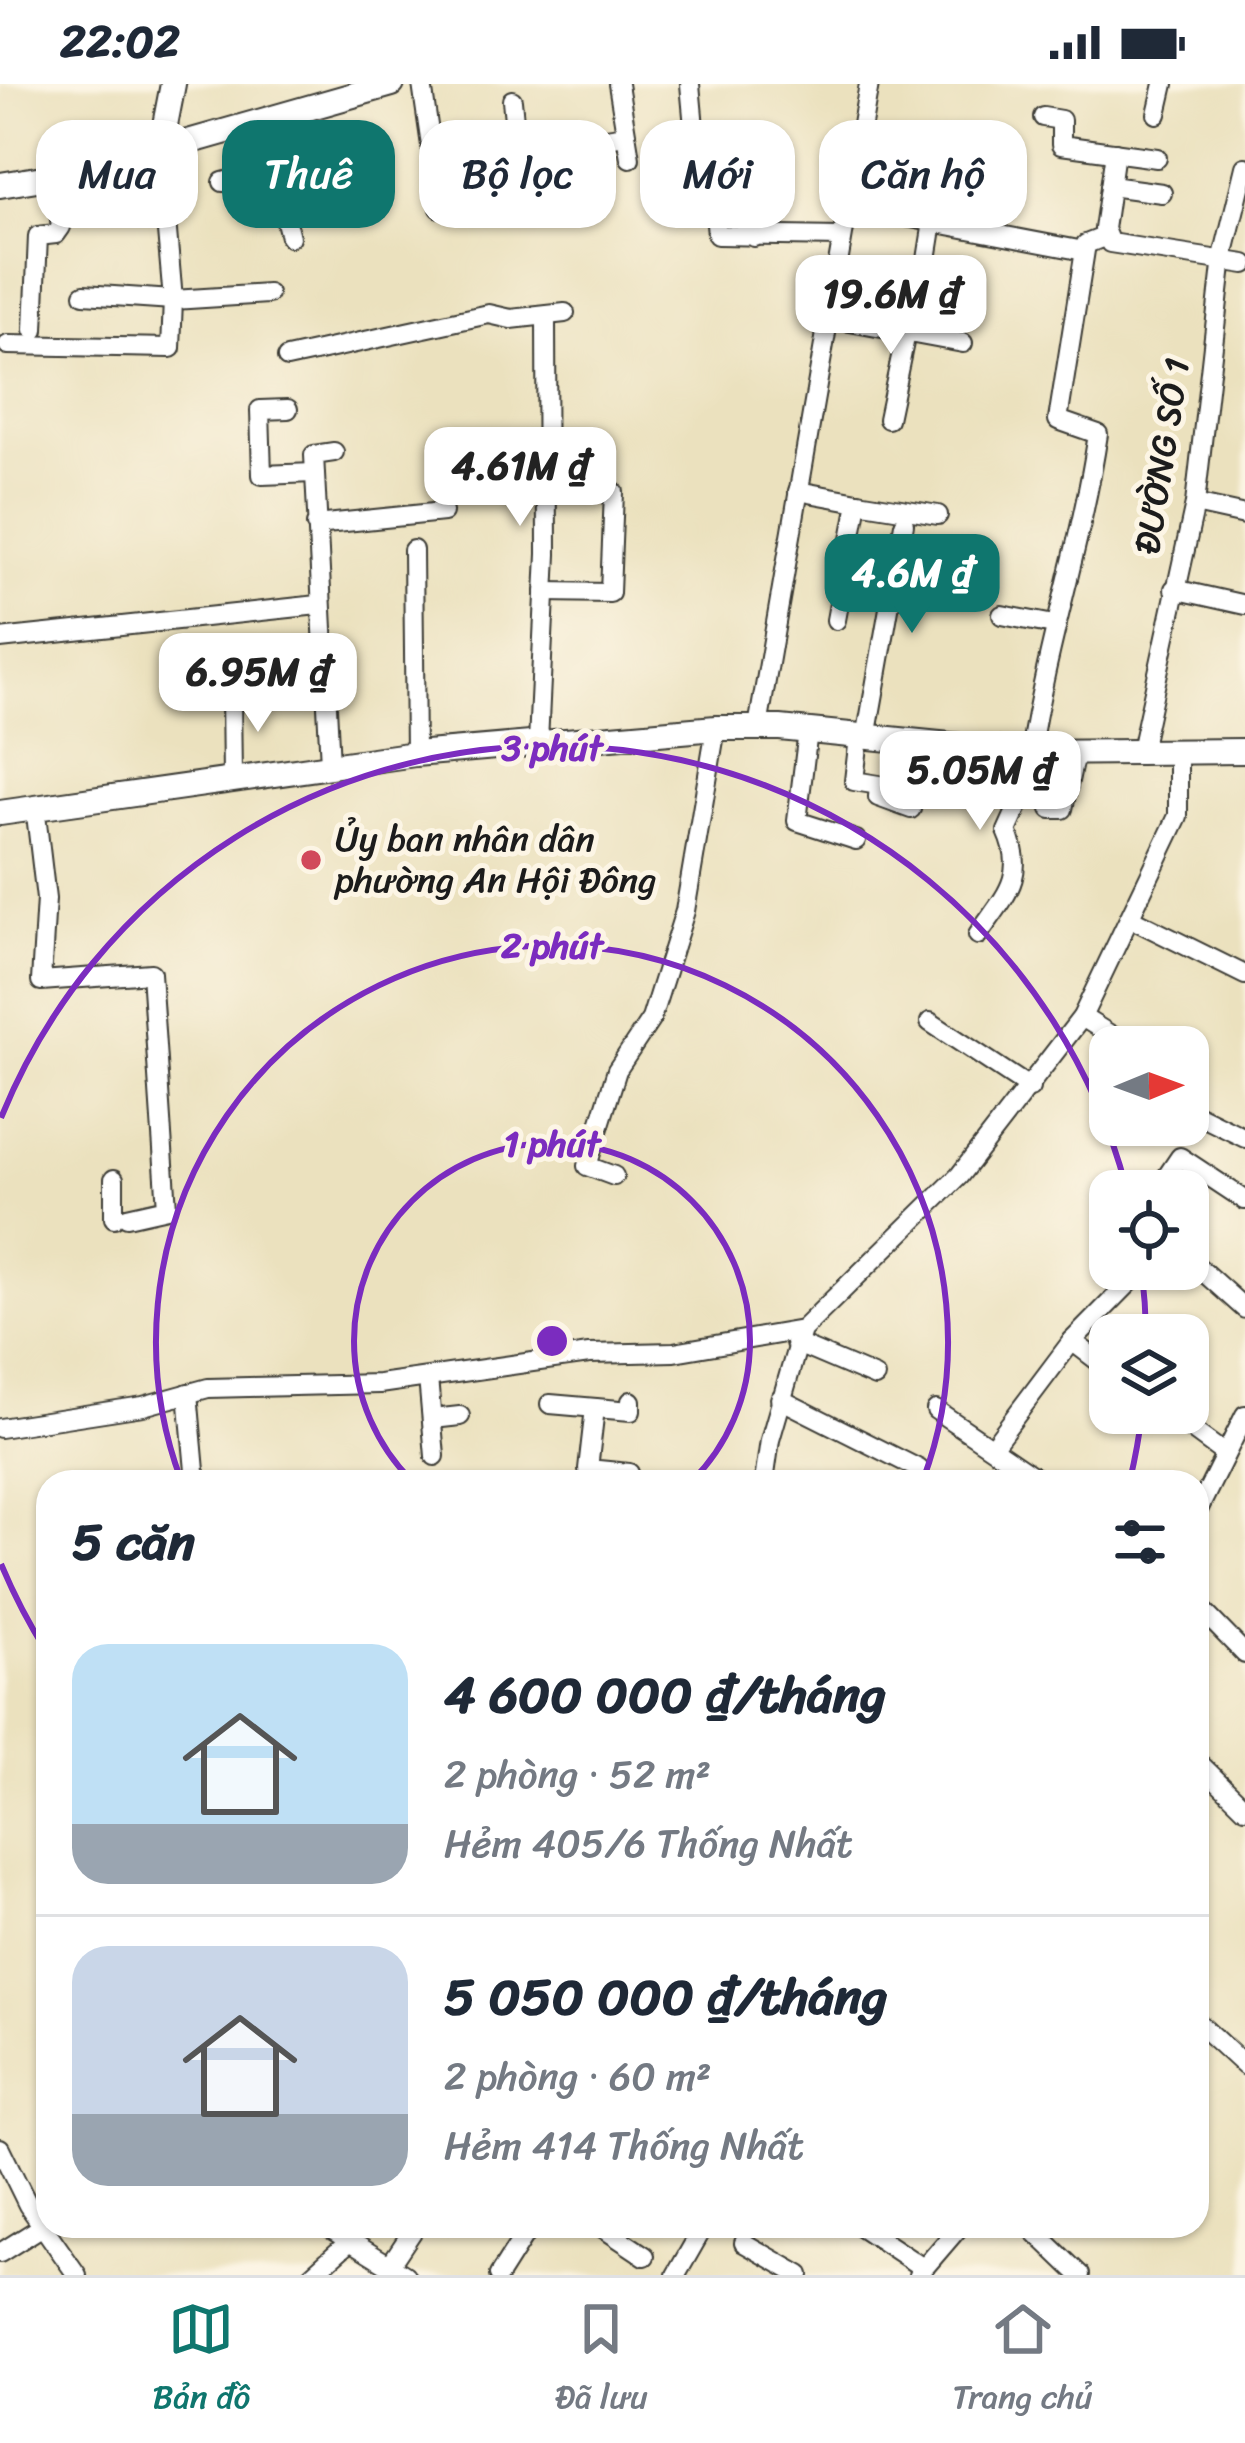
<!DOCTYPE html>
<html lang="vi">
<head>
<meta charset="utf-8">
<style>
	body { margin:0; font-family:Sriracha,sans-serif; background:#f2f2f3; color:#1f2937; height:100vh; display:flex; flex-direction:column; font-size:45px; white-space:nowrap }
	* { box-sizing:border-box; margin:0 }
	p { font-size:39px; color:#747a83 }
	.icon { flex:none; width:66px; height:66px; fill:none; stroke:currentColor; stroke-width:2; stroke-linecap:round; stroke-linejoin:round }
	.map { position:relative; flex:1; overflow:hidden }
	.sheet { position:absolute; left:36px; top:1386px; width:1173px; height:768px; display:flex; flex-direction:column; background:#fff; border-radius:36px; box-shadow:0 3px 9px #0004 }
	.sheet>* { flex:none }
	.top-card { position:absolute; left:36px; top:36px; width:1173px; height:108px; display:flex; gap:24px }
	.needle { width:78px; rotate:89deg }
	.fabs { position:absolute; left:1089px; top:942px; display:grid; gap:24px }
	.fabs a { display:grid; place-items:center; width:120px; height:120px; border-radius:24px; background:#fff; box-shadow:0 3px 9px #0004; font-size:60px }
	.price { position:absolute; translate:-50% -102px; padding:0 27px; border-radius:24px; background:#fff; color:#222; font-size:39px; line-height:78px; filter:drop-shadow(0 3px 6px #0008) }
	.price::after { content:''; position:absolute; left:50%; top:72px; width:36px; height:27px; margin-left:-18px; background:inherit; clip-path:polygon(0 0,100% 0,50% 100%) }
	.price.on { background:#0f766e; color:#fff }
	ul { padding:0; list-style:none }
	li { display:flex; align-items:center; gap:36px; height:300px; padding:0 36px }
	li+li { border-top:3px solid #e0e1e3 }
	li span { display:grid; place-items:center; flex:none; width:336px; height:240px; border-radius:36px; color:#555 }
	li>.icon { margin-inline-start:auto }
	span .icon { width:144px; height:144px; fill:#fffc; stroke-width:1 }
	li b { font-size:51px }
	h2 { display:flex; justify-content:space-between; align-items:center; height:144px; padding:0 36px; font-size:51px }
	.tag { padding:0 42px; border-radius:36px; background:#fff; box-shadow:0 3px 9px #0004; font-size:42px; line-height:108px }
	.tag.on { background:#0f766e; color:#fff }
	.status { display:flex; justify-content:space-between; align-items:center; height:84px; padding:0 60px; background:#fff; direction:ltr }
	.status svg { height:33px; fill:currentColor }
	.tab-bar { display:flex; justify-content:space-around; align-items:center; height:168px; border-top:3px solid #e0e1e3; background:#fff; font-size:33px; color:#747a83 }
	.tab-bar a { display:grid; justify-items:center; gap:6px }
	.tab-bar .on { color:#0f766e }
	.map>svg:first-child { display:block }
	.lines { fill:none; stroke-linecap:round; stroke-linejoin:round }
	.street-casing { stroke:#3b3a34; stroke-width:22 }
	.secondary-casing { stroke:#3b3a34; stroke-width:28 }
	.street { stroke:#fff; stroke-width:18 }
	.secondary { stroke:#fff; stroke-width:24 }
	.ring { fill:none; stroke:#7b2cbf; stroke-width:6 }
	.poi-dot { fill:#d1495b; stroke:#fcf5e5; stroke-width:4.5 }
	.labels { text-anchor:middle; dominant-baseline:central; stroke-width:10; stroke-linejoin:round; paint-order:stroke }
	.street-label { font-size:36px; fill:#1c1c1c; stroke:#fcf5e5 }
	.poi-label { font-size:36px; fill:#1c1c1c; stroke:#fcf5e5; text-anchor:start }
	.centre { fill:#7b2cbf; stroke:#fcf5e5; stroke-width:6 }
	.ring-label { font-size:36px; text-anchor:middle; font-weight:bold; fill:#7b2cbf; stroke:#fcf5e5; stroke-width:10; stroke-linejoin:round; paint-order:stroke }
</style>
</head>
<body>
<div class="status"><b>22:02</b><svg viewBox="0 0 49 12"><path d="M0 12V9h3v3zM5 12V6h3v6zM10 12V3h3v9zM15 12V0h3v12zM26 1h20v11H26zM47 4h2v5h-2z"/></svg></div>
<div class="map">
<svg width="1245" height="2191" viewBox="0 0 1245 2191">
	<rect width="100%" height="100%" fill="#fcf5e5"/>
	<filter id="ink" filterUnits="userSpaceOnUse"><feTurbulence type="fractalNoise" baseFrequency=".00833" numOctaves="2"/><feDisplacementMap in="SourceGraphic" scale="24" xChannelSelector="R" yChannelSelector="G"/><feConvolveMatrix kernelMatrix="1 2 1 2 8 2 1 2 1" color-interpolation-filters="sRGB"/></filter>
	<filter id="wash" filterUnits="userSpaceOnUse"><feTurbulence type="fractalNoise" baseFrequency=".004" numOctaves="4" result="noise"/><feDisplacementMap in="SourceGraphic" scale="48" xChannelSelector="R" yChannelSelector="G"/><feGaussianBlur stdDeviation="2.7" result="paint"/><feColorMatrix in="noise" values="0 0 0 0 0 0 0 0 0 0 0 0 0 0 0 0 0 1.4 0 .05"/><feComposite in="paint" operator="in"/></filter>
	<g filter="url(#wash)">
		<rect width="100%" height="100%" fill="#ebe1be"/>
	</g>
	<g filter="url(#ink)">
		<g class="lines">
			<defs>
				<g id="street">
					<path d="M 422,0 L 440,124"/>
					<path d="M 618,0 L 630,74"/>
					<path d="M 690,0 L 695,54"/>
					<path d="M 512,16 L 520,98"/>
					<path d="M 1157,30 L 1164,0"/>
					<path d="M 1043,33 L 1061,36 L 1061,61 L 1157,74"/>
					<path d="M 260,36 L 290,153"/>
					<path d="M 518,68 L 625,51"/>
					<path d="M 1115,68 L 1104,145 L 1110,159 L 1245,180"/>
					<path d="M 747,78 L 754,153"/>
					<path d="M 711,87 L 717,151 L 842,153"/>
					<path d="M 223,98 L 273,85"/>
					<path d="M 1110,102 L 1162,109"/>
					<path d="M 848,122 L 1084,167"/>
					<path d="M 925,188 L 933,138"/>
					<path d="M 84,210 L 173,216 L 268,210"/>
					<path d="M 828,234 L 963,259"/>
					<path d="M 34,246 L 38,152 L 56,150 L 61,143 L 54,94"/>
					<path d="M 8,261 L 171,264 L 173,216 L 160,67"/>
					<path d="M 287,274 L 489,230 L 511,235 L 565,229"/>
					<path d="M 288,325 L 260,326 L 262,391 L 314,389"/>
					<path d="M 888,335 L 906,249"/>
					<path d="M 798,407 L 858,418 L 836,536"/>
					<path d="M 858,418 L 938,431"/>
					<path d="M 1195,420 L 1245,431"/>
					<path d="M 316,441 L 443,428"/>
					<path d="M 413,466 L 415,670"/>
					<path d="M 1174,505 L 1245,521"/>
					<path d="M 545,508 L 610,509 L 614,408"/>
					<path d="M 1002,531 L 1054,541"/>
					<path d="M 0,555 L 318,521"/>
					<path d="M 231,609 L 232,694"/>
					<path d="M 758,643 L 869,0"/>
					<path d="M 808,647 L 797,737 L 856,756"/>
					<path d="M 859,653 L 854,697 L 879,701 L 878,713 L 911,725"/>
					<path d="M 866,654 L 904,440"/>
					<path d="M 538,658 L 547,470 L 546,233"/>
					<path d="M 1030,669 C 1047,561 1082,457 1098,350 L 1058,336 L 1086,160 L 1104,153"/>
					<path d="M 1140,671 L 1195,420 L 1223,173 L 1245,83"/>
					<path d="M 330,680 L 314,371 L 334,368"/>
					<path d="M 35,722 L 46,815 L 41,897 L 151,889 L 167,1124 L 127,1133"/>
					<path d="M 1051,725 L 1063,725 L 1075,669"/>
					<path d="M 1132,835 L 1245,891"/>
					<path d="M 978,851 C 1004,813 1028,793 1007,747 L 1042,669"/>
					<path d="M 1082,933 L 1130,963"/>
					<path d="M 930,938 L 1030,1004"/>
					<path d="M 1188,1026 L 1245,1054"/>
					<path d="M 1116,1045 L 1119,1041"/>
					<path d="M 614,1092 L 587,1082 L 617,986 L 651,935 L 685,827 L 716,644"/>
					<path d="M 114,1095 L 114,1134"/>
					<path d="M 1157,1107 L 1180,1073 L 1245,1116"/>
					<path d="M 1188,1174 L 1245,1225"/>
					<path d="M 1072,1257 L 1110,1286"/>
					<path d="M 795,1259 L 875,1293"/>
					<path d="M 428,1294 L 435,1372"/>
					<path d="M 188,1309 L 196,1398"/>
					<path d="M 780,1315 L 919,1385"/>
					<path d="M 550,1320 L 631,1327 L 631,1317"/>
					<path d="M 595,1324 L 588,1385 L 629,1389"/>
					<path d="M 936,1326 L 1042,1398"/>
					<path d="M 1169,1329 L 1222,1368"/>
					<path d="M 433,1335 L 460,1332"/>
					<path d="M 0,1344 L 143,1322 L 208,1304 L 379,1300 L 589,1270 L 674,1268 L 802,1246"/>
					<path d="M 993,1362 L 1072,1257 L 1143,1185"/>
					<path d="M 764,1398 L 770,1356 L 802,1246 L 959,1092 L 1082,933 L 1178,732 L 1178,671"/>
					<path d="M 1197,1428 L 1245,1331"/>
					<path d="M 1197,1521 L 1245,1570"/>
					<path d="M 1197,1677 L 1245,1724"/>
					<path d="M 1197,1938 L 1245,1982"/>
					<path d="M 0,2064 L 28,2121 L 77,2191"/>
					<path d="M 326,2142 L 405,2191"/>
					<path d="M 600,2142 L 645,2172"/>
					<path d="M 860,2142 L 923,2184"/>
					<path d="M 1029,2142 L 1080,2191"/>
					<path d="M 744,2159 L 800,2191"/>
					<path d="M 0,2169 L 43,2142"/>
					<path d="M 390,2181 L 416,2142"/>
					<path d="M 312,2191 L 350,2157"/>
					<path d="M 499,2191 L 530,2142"/>
					<path d="M 676,2191 L 704,2142"/>
					<path d="M 918,2191 L 960,2142"/>
				</g>
				<g id="secondary">
					<path d="M 160,67 L 173,0"/>
					<path d="M 0,101 L 86,87 L 392,0"/>
					<path d="M 0,729 L 415,670 L 716,644 L 780,644 L 1030,669 L 1245,667"/>
				</g>
			</defs>
			<!-- street casing -->
			<use href="#street" class="street-casing"/>
			<!-- secondary casing -->
			<use href="#secondary" class="secondary-casing"/>
			<!-- street -->
			<use href="#street" class="street"/>
			<!-- secondary -->
			<use href="#secondary" class="secondary"/>
		</g>
	</g>
	<!-- distance rings -->
	<g class="ring">
		<path d="M412 1397A198 198 0 1 1 692 1397"/>
		<path d="M181 1396A396 396 0 1 1 923 1396"/>
		<path d="M1142 1329A594 594 0 0 1 1130 1396M46 1567A594 594 0 0 1 1 1480M1 1034A594 594 0 0 1 1126 1103M1142 1190A594 594 0 0 1 1146 1247"/>
	</g>
	<!-- markers -->
	<circle class="poi-dot" cx="311" cy="776" r="12"/>
	<g class="labels">
		<!-- street labels -->
		<g class="street-label">
			<text transform="translate(1162 372) rotate(-81)">ĐƯỜNG SỐ 1</text>
		</g>
		<!-- poi labels -->
		<g class="poi-label">
			<text x="335" y="755">Ủy ban nhân dân<tspan x="335" dy="41">phường An Hội Đông</tspan></text>
		</g>
	</g>
	<circle cx="552" cy="1257" r="18" class="centre"/>
	<g class="ring-label">
		<text x="552" y="676">3 phút</text>
		<text x="552" y="874">2 phút</text>
		<text x="552" y="1072">1 phút</text>
	</g>
</svg>
<div class="fabs">
<a><svg class="needle" viewBox="-14 -14 28 28"><path d="M0-13l5 13h-10z" fill="#e53935"/><path d="M0 13l5-13h-10z" fill="#747a83"/></svg></a>
<a><svg class="icon" aria-label="locate" viewBox="0 0 24 24"><circle cx="12" cy="12" r="6"/><path d="M12 2v4M12 18v4M2 12h4M18 12h4"/></svg></a>
<a><svg class="icon" aria-label="layers" viewBox="0 0 24 24"><path d="M12 4l9 5-9 5-9-5zM3 14l9 5 9-5"/></svg></a>
</div>
<b class="price" style="left:891px;top:273px">19.6M ₫</b>
<b class="price" style="left:520px;top:445px">4.61M ₫</b>
<b class="price on" style="left:912px;top:552px">4.6M ₫</b>
<b class="price" style="left:258px;top:651px">6.95M ₫</b>
<b class="price" style="left:980px;top:749px">5.05M ₫</b>
<div class="top-card">
<a class="tag">Mua</a>
<a class="tag on">Thuê</a>
<a class="tag">Bộ lọc</a>
<a class="tag">Mới</a>
<a class="tag">Căn hộ</a>
</div>
<section class="sheet">
<h2>5 căn<svg class="icon" aria-label="filters" viewBox="0 0 24 24"><path d="M4 7h16M4 17h16"/><circle cx="9" cy="7" r="2"/><circle cx="15" cy="17" r="2"/></svg></h2>
<ul>
<li><span style="background:linear-gradient(#bfe0f5 75%,#9aa5b1 0)"><svg class="icon" aria-label="home" viewBox="0 0 24 24"><path d="M3 11l9-7 9 7M6 9v11h12V9"/></svg></span><div><b>4 600 000 ₫/tháng</b><p>2 phòng · 52 m²</p><p>Hẻm 405/6 Thống Nhất</p></div></li>
<li><span style="background:linear-gradient(#c9d6e8 70%,#9aa5b1 0)"><svg class="icon" aria-label="home" viewBox="0 0 24 24"><path d="M3 11l9-7 9 7M6 9v11h12V9"/></svg></span><div><b>5 050 000 ₫/tháng</b><p>2 phòng · 60 m²</p><p>Hẻm 414 Thống Nhất</p></div></li>
</ul>
</section>
</div>
<nav class="tab-bar">
<a class="on"><svg class="icon" aria-label="map" viewBox="0 0 24 24"><path d="M3 6l6-2 6 2 6-2v14l-6 2-6-2-6 2zM9 4v14M15 6v14"/></svg>Bản đồ</a>
<a><svg class="icon" aria-label="saved" viewBox="0 0 24 24"><path d="M7 4h10v16l-5-4-5 4z"/></svg>Đã lưu</a>
<a><svg class="icon" aria-label="home" viewBox="0 0 24 24"><path d="M3 11l9-7 9 7M6 9v11h12V9"/></svg>Trang chủ</a>
</nav>
</body>
</html>
